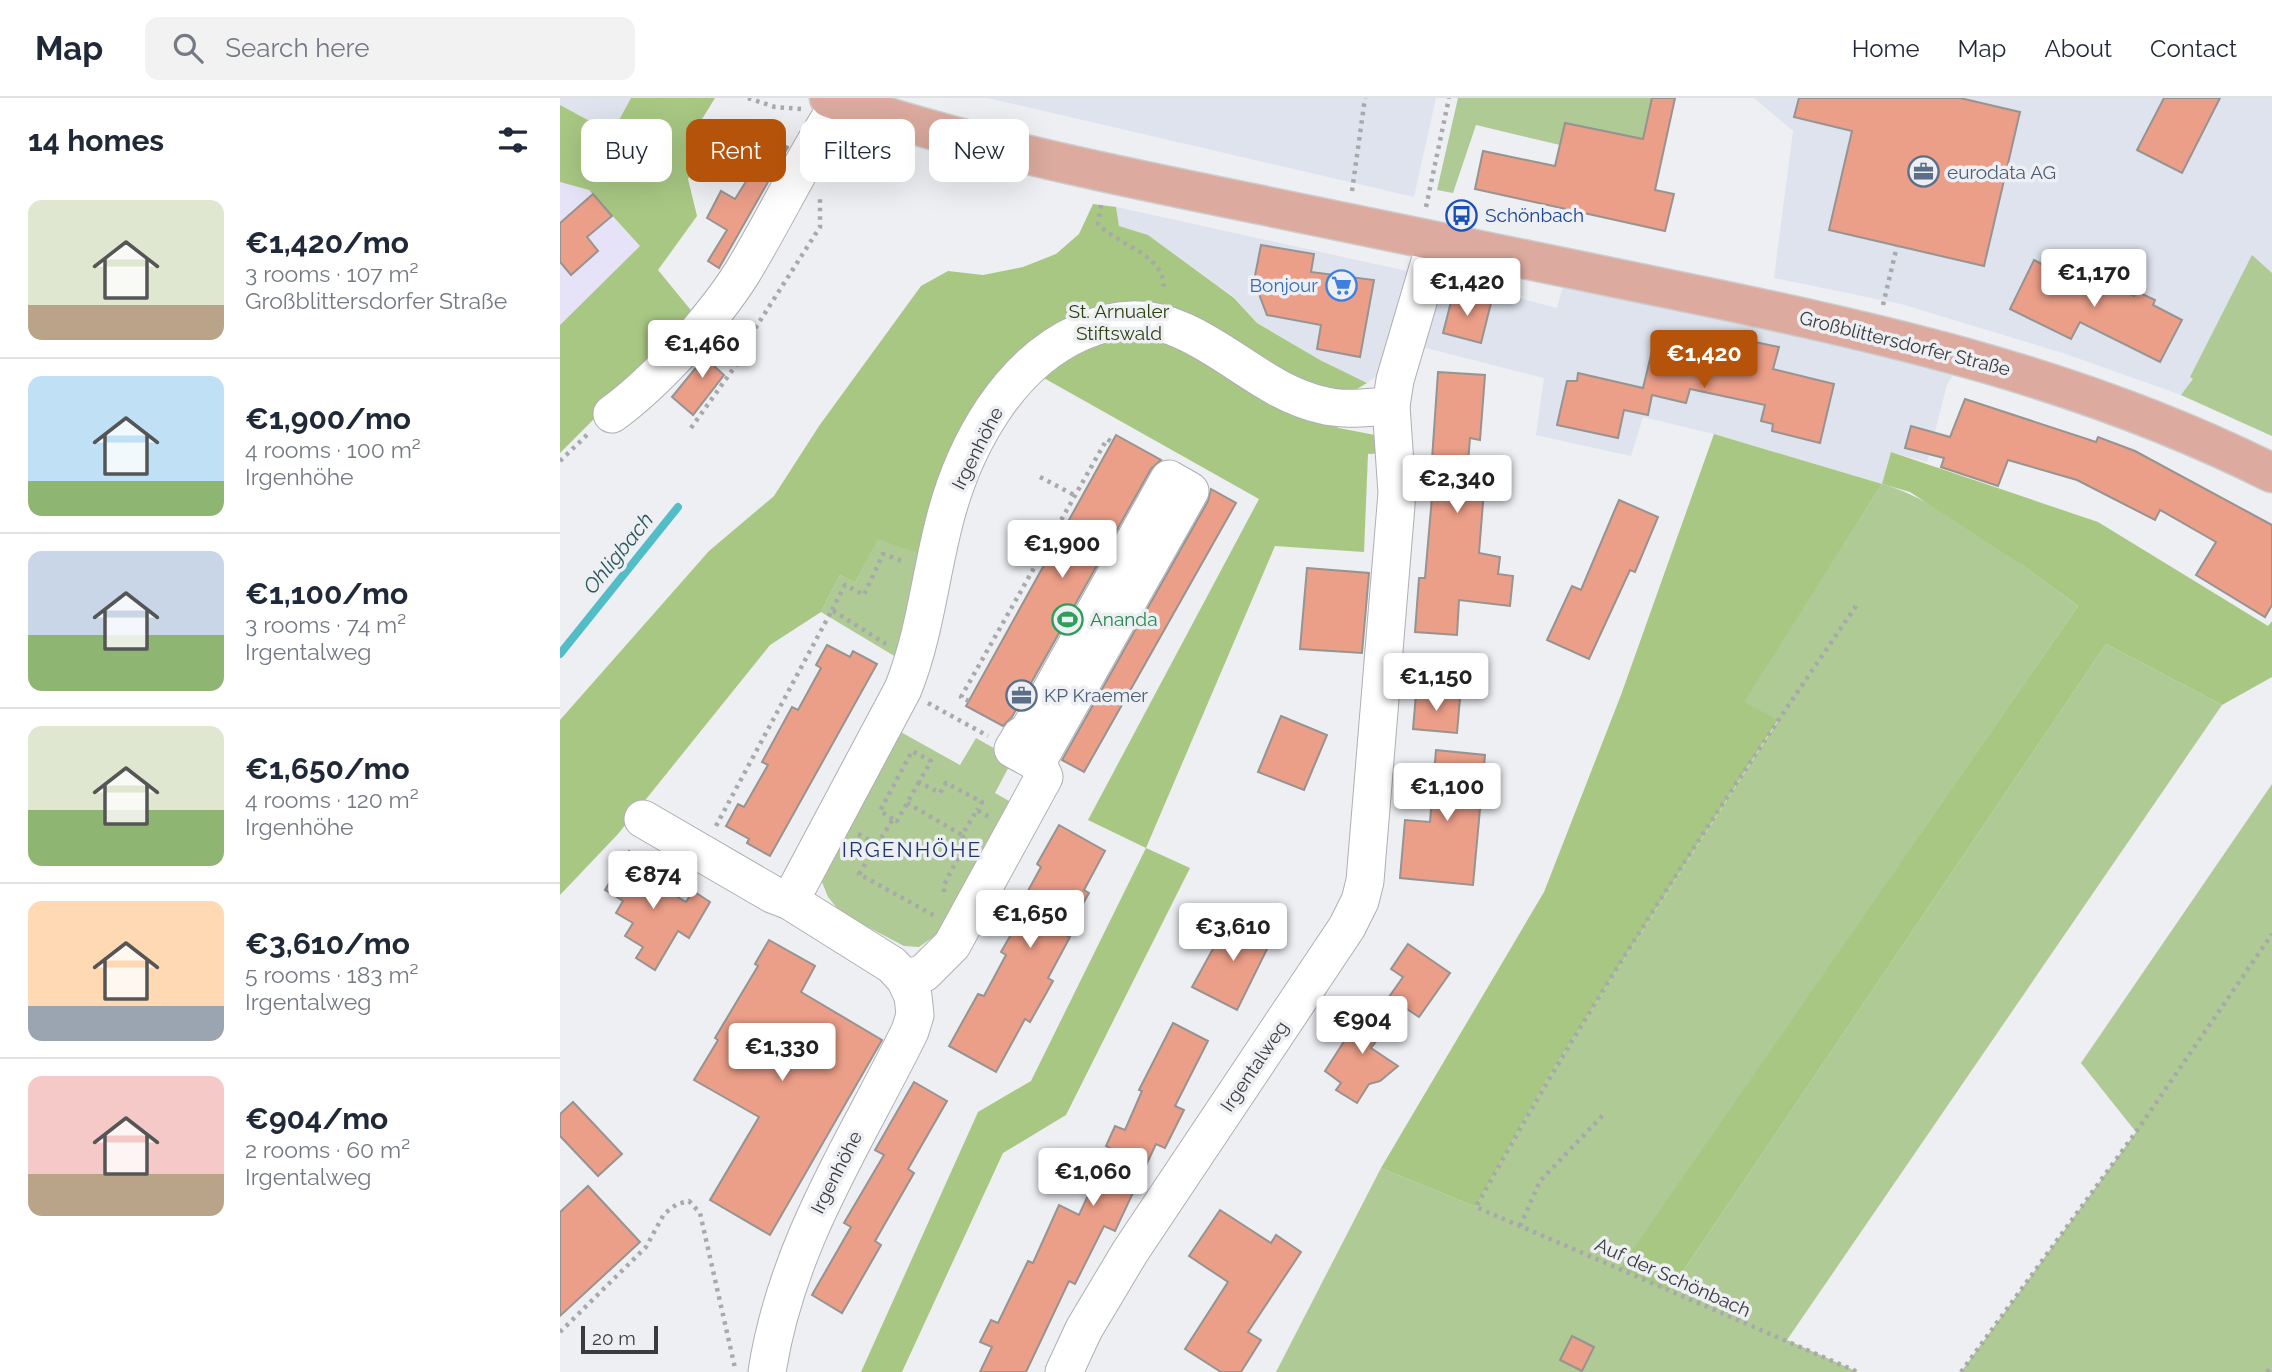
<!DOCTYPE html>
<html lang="en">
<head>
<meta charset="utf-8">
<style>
	body { margin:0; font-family:Raleway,sans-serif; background:#f2f2f3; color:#1f2937; height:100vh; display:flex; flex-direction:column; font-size:26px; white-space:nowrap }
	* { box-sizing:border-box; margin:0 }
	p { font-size:23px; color:#747a83 }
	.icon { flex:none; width:38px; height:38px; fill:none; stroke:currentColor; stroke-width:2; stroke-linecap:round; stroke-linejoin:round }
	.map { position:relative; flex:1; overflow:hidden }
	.sheet { display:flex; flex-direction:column; background:#fff; width:560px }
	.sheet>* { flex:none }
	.hud { position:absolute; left:21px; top:21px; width:665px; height:63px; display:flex; gap:14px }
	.scale { position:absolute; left:21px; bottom:18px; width:77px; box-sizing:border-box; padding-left:7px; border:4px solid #3a3b3c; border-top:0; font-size:19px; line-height:24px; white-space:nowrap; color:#3a3b3c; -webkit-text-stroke:5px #edeff3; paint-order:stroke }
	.price { position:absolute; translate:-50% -60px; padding:0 16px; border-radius:7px; background:#fff; color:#222; font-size:23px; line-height:46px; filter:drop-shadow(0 2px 4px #0008) }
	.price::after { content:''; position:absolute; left:50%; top:42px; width:21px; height:16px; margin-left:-10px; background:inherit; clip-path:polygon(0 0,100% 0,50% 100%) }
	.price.current { background:#b45309; color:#fff }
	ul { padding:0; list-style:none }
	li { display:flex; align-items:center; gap:21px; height:175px; padding:0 28px }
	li+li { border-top:2px solid #e0e1e3 }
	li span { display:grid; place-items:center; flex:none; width:196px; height:140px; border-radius:14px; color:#555 }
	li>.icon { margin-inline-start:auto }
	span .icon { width:84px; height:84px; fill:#fffc; stroke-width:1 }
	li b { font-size:30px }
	h2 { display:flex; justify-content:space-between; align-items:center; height:84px; padding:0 28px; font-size:30px }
	.chip { padding:0 24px; border-radius:14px; background:#fff; box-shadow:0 7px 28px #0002; font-size:24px; line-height:63px }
	.chip.current { background:#b45309; color:#fff }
	header { display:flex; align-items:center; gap:42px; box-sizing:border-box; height:98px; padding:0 35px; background:#fff; border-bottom:2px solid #e0e1e3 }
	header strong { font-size:33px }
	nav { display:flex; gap:38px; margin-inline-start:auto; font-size:24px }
	.search { width:490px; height:63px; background:#f2f2f3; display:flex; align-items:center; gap:18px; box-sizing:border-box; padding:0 24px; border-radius:14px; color:#747a83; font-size:26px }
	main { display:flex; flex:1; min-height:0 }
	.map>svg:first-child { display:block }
	.built { fill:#dee3ee }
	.medical { fill:#e6e2f8 }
	.green { fill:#b0ca95 }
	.forest { fill:#a8c783 }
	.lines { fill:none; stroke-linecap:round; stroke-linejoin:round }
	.stream { stroke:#53bdc7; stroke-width:8 }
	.building { fill:#eb9e88; stroke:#979391; stroke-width:2 }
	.minor-casing { stroke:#adafb3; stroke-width:39 }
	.major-casing { stroke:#ccc; stroke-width:41 }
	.path { stroke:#a7a9ab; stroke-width:4.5; stroke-dasharray:3.5 5; stroke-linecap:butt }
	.minor { stroke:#fff; stroke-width:37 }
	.major { stroke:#dcaa9e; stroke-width:38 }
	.labels { text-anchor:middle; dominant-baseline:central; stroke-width:7; stroke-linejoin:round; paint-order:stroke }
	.service-label { font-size:19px; fill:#4e5e75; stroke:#edeff3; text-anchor:start }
	.transit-label { font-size:19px; fill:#164399; stroke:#edeff3; text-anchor:start }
	.shop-label { font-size:19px; fill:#366cbe; stroke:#edeff3; text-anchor:end }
	.park-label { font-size:19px; fill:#2c400f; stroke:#edeff3 }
	.street-label { font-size:19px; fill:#3a3b3c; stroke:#edeff3 }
	.leisure-label { font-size:19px; fill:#27864d; stroke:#edeff3; text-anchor:start }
	.water-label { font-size:21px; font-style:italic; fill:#29585c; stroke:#edeff3 }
	.neighbourhood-label { font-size:21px; letter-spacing:2px; fill:#1d376e; stroke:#edeff3 }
</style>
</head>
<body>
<header>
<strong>Map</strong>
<div class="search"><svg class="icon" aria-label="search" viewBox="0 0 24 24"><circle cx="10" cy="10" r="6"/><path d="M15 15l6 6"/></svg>Search here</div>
<nav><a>Home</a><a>Map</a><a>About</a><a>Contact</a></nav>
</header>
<main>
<section class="sheet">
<h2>14 homes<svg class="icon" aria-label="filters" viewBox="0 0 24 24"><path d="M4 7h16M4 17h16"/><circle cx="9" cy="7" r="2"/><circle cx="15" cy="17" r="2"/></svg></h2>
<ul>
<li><span style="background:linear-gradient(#dfe7d0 75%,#b9a48a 0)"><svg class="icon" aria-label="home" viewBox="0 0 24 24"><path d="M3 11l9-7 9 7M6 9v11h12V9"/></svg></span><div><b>€1,420/mo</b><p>3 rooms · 107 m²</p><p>Großblittersdorfer Straße</p></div></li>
<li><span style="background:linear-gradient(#bfe0f5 75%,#8fb573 0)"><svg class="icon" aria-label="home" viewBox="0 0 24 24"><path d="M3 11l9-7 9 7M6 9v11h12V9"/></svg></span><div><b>€1,900/mo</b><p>4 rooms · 100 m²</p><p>Irgenhöhe</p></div></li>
<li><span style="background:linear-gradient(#c9d6e8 60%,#8fb573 0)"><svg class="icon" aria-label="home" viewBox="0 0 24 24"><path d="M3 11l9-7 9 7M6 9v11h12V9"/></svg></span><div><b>€1,100/mo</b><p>3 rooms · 74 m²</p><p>Irgentalweg</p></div></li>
<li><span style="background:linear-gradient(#dfe7d0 60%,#8fb573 0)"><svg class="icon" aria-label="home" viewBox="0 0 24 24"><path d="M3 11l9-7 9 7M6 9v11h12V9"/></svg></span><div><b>€1,650/mo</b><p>4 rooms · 120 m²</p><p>Irgenhöhe</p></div></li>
<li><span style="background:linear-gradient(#ffd9b3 75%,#9aa5b1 0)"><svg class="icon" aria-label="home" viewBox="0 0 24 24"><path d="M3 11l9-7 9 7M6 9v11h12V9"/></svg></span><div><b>€3,610/mo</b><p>5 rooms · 183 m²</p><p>Irgentalweg</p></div></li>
<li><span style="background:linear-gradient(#f6c9c9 70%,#b9a48a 0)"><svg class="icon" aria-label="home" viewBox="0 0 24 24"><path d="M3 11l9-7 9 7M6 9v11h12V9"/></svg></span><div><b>€904/mo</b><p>2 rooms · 60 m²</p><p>Irgentalweg</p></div></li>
</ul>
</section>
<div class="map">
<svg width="1712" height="1274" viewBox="0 0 1712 1274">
	<rect width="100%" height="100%" fill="#edeff3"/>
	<!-- built -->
	<g class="built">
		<path d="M 0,0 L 71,0 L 52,35 L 0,7 Z"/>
		<path d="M 428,0 L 876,0 L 854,99 Z"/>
		<path d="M 1194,0 L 1712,0 L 1712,338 L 1621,297 L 1506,256 L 1341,206 L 1214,180 L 1233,33 Z"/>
		<path d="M 556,109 L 879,180 L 997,210 L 1008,170 L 1403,258 L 1387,287 L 1367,364 L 1331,354 L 1322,386 L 1154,336 L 1083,319 L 1071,358 L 976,337 L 984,280 L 827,240 L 819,276 L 807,285 L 760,262 L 697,225 L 674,199 L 588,137 L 558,128 Z"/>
	</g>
	<!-- medical -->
	<path class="medical" d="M 0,84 L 29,92 L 80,148 L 0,227 Z"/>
	<!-- green -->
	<g class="green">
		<path d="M 898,0 L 1092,0 L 1082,46 L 1059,36 L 1005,25 L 1000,47 L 916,27 L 893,95 L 877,92 Z"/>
		<path d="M 1692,157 L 1712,175 L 1712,338 L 1621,297 L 1633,281 L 1630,279 Z"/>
		<path d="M 1322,386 C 1383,403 1465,469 1518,508 L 1061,1170 L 1109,1194 L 1546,546 L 1662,607 L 1227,1242 L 1298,1274 L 716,1274 L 821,1070 L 916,1109 L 987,981 L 1218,623 L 1183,604 Z"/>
		<path d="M 318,440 L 361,457 L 336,559 L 261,514 L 280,477 L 295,485 Z"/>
		<path d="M 339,633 L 400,667 L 416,640 L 453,661 L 435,695 L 449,703 L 380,834 L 359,849 L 344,848 L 281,815 L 268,799 L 262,784 L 266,765 Z"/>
		<path d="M 1712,686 L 1712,1274 L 1401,1274 L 1576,1034 L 1521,965 Z"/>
	</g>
	<!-- forest -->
	<g class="forest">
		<path d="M 71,0 L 155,0 L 126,47 L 142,57 L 128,81 L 137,118 L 98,172 L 134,216 L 79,276 L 0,355 L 0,227 L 80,148 L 29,92 L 0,84 L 0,7 L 52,35 Z"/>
		<path d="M 533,106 L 556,109 L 559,128 L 588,137 L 674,200 L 697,225 L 760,262 L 807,285 L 750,319 L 779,330 L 820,338 L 826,355 L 808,356 L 804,454 L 715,448 L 586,750 L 630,770 L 506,1017 L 443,1055 L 342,1274 L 301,1274 L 418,1014 L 471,983 L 586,750 L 528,722 L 699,401 L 466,270 L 361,457 L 318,441 L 295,485 L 280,477 L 261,514 L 210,547 L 58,736 L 0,797 L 0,622 L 149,453 L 214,398 L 259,328 L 361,188 L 388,173 L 423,177 L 463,169 L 496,156 L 519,136 Z"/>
		<path d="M 1154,336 L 1322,386 L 1331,354 L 1538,424 L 1708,528 L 1712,523 L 1712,579 L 1662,607 L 1546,546 L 1109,1194 L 1060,1170 L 1518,508 L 1464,468 L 1350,394 L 1322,386 L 1184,604 L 1218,622 L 987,981 L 916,1109 L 821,1070 L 984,794 L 1061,597 Z"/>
	</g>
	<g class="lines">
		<!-- stream -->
		<path class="stream" d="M 0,556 L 118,409"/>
	</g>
	<!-- building -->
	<g class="building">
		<path d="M 1092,0 L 1115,0 L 1095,92 L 1114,96 L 1105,133 L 915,91 L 923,53 L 995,68 L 1005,25 L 1083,41 Z"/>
		<path d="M 1239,0 L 1400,0 L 1460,14 L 1424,168 L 1269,132 L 1292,33 L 1234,19 Z"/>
		<path d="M 1604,0 L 1660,0 L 1622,75 L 1577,52 Z"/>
		<path d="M 216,42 L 228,49 L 159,170 L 148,163 L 167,132 L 147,120 L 161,93 L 175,101 L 192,74 L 196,76 Z"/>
		<path d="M 33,96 L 52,118 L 27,139 L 38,153 L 11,177 L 0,164 L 0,125 Z"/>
		<path d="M 701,147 L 754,156 L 751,174 L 814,182 L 800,259 L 757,251 L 761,227 L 707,217 L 694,183 Z"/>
		<path d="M 1474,162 L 1499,175 L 1504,165 L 1574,198 L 1576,193 L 1595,202 L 1593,207 L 1622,222 L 1600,264 L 1520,224 L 1511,241 L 1450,211 Z"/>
		<path d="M 893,196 L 931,205 L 921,245 L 883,235 Z"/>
		<path d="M 1166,238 L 1219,249 L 1213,271 L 1274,286 L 1260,345 L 1212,333 L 1213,326 L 1201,323 L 1205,307 L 1130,291 L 1126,305 L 1092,297 L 1088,317 L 1064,312 L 1058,340 L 997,327 L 1007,283 L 1017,283 L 1018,275 L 1083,290 L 1094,245 L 1160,260 Z"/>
		<path d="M 161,239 L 170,245 L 153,267 L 164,277 L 133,317 L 112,299 Z"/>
		<path d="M 878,274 L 925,277 L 920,342 L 910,340 L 906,390 L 924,392 L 919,455 L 940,459 L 938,476 L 953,478 L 950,508 L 899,502 L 897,537 L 855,534 L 859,480 L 865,480 L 874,376 L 871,376 Z"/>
		<path d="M 1405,301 L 1536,344 L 1538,339 L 1575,353 L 1712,427 L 1712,507 L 1705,519 L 1636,477 L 1656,444 L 1600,412 L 1595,422 L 1517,382 L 1448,362 L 1438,388 L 1381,369 L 1384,360 L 1345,350 L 1351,328 L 1390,339 Z"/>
		<path d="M 556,337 L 601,362 L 591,371 L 452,619 L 443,628 L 406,608 Z"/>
		<path d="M 651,391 L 676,405 L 524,674 L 502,662 L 648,403 Z"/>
		<path d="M 1059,402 L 1098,419 L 1075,474 L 1070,472 L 1029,561 L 987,542 L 1012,488 L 1021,492 Z"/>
		<path d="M 747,470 L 809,475 L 802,555 L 740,551 Z"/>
		<path d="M 267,547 L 290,559 L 293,553 L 317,566 L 210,758 L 187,745 L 189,741 L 166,728 L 178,706 L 184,709 L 208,667 L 202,664 L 232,609 L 238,612 L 261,570 L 256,567 Z"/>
		<path d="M 856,596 L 900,600 L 897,635 L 853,631 Z"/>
		<path d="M 721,618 L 767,637 L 744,692 L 698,674 Z"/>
		<path d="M 876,652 L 925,657 L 913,787 L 840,780 L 845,722 L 870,724 Z"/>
		<path d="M 499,727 L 545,753 L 524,792 L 529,795 L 505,837 L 510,839 L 488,880 L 493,883 L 470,924 L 465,921 L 436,974 L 389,948 L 418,896 L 424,898 L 446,857 L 441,854 L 464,814 L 458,811 L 481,769 L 477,766 Z"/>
		<path d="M 69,753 L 87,765 L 80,776 L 126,804 L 133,793 L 150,804 L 129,840 L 118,833 L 95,872 L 76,860 L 83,849 L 65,838 L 73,825 L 56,815 L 63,803 L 45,792 Z"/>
		<path d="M 671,818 L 713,839 L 677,912 L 632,889 Z"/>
		<path d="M 209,842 L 255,868 L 241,894 L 322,942 L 210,1137 L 150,1102 L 199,1019 L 134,982 L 158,942 L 155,940 L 198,868 L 195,866 Z"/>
		<path d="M 848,846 L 890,875 L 859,919 L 829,899 L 843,879 L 831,871 Z"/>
		<path d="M 809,905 L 833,921 L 811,950 L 838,968 L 820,983 L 809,986 L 797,1005 L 776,992 L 781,985 L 765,973 Z"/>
		<path d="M 613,925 L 648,943 L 615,1008 L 624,1012 L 605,1050 L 596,1046 L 555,1133 L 544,1128 L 515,1186 L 509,1183 L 466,1274 L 420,1274 L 432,1249 L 420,1244 L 431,1222 L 438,1225 L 468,1163 L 473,1165 L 499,1107 L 519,1117 L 550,1050 L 546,1048 L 555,1028 L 565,1032 L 582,993 L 579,992 Z"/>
		<path d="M 354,984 L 387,1003 L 348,1071 L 354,1075 L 315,1143 L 321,1147 L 282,1215 L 252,1197 L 291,1129 L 284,1125 L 324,1057 L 315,1052 Z"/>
		<path d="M 13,1004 L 62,1056 L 38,1078 L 0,1038 L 0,1016 Z"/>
		<path d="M 28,1088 L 80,1144 L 0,1218 L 0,1114 Z"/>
		<path d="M 660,1112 L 711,1145 L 716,1137 L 741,1154 L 688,1234 L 701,1242 L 681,1274 L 661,1274 L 625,1251 L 668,1184 L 629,1158 Z"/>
		<path d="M 1012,1238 L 1034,1249 L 1022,1273 L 1000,1262 Z"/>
	</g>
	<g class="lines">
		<defs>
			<g id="minor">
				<path d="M 52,316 C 96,284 153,221 182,175 C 216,119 244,59 280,4"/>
				<path d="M 609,381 L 630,393 L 477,664 L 453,651 L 461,638 L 468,634 Z"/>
				<path d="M 83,721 L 212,796 L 230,803 L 332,867 L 345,881 L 353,898 L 355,917 L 350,933 C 294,1047 227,1145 207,1274"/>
				<path d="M 230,803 L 343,591 C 365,536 370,478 385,421 C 404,348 448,266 521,234 C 556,219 588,217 623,233 C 671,254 709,295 762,307 C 784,313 809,309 831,308"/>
				<path d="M 345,881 L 364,875 L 392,847 L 484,679 L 477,664"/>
				<path d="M 504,1274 L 524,1231 L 570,1154 L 787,829 L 800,803 L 805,783 L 837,395 L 831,308 L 835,282 L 876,143"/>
			</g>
			<path id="major" d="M 269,0 C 408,48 563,79 706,108 C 849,137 991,167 1133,196 C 1333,237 1529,283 1712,375"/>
		</defs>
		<!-- minor casing -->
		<use href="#minor" class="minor-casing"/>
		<!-- major casing -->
		<use href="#major" class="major-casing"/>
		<!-- path -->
		<g class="path">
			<path d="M 188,0 L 215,9 L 242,11"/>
			<path d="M 792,93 L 805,0"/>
			<path d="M 541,107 L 538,126 C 558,148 609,157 603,194"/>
			<path d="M 866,109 L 889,0"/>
			<path d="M 1323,207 L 1337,148"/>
			<path d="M 131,330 L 181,260 L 196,229 L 260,129 L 260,101"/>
			<path d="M 0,363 L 30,334"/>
			<path d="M 480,379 L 516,398"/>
			<path d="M 1296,508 C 1162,704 1030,902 916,1109 L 1298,1274"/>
			<path d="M 272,512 L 285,487 L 304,497 L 323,456 L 345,464"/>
			<path d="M 409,603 L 401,599 L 547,341 L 552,344"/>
			<path d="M 368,605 L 428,638"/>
			<path d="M 359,684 L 337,723 L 333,721 L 299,776 L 375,818"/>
			<path d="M 347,705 L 402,737"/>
			<path d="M 333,721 L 320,713 L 352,653 L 371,663 L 359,684 L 380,695 L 386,685 L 422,704 L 417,712"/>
			<path d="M 156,728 L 272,512 L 326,546"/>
			<path d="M 298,736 L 317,746"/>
			<path d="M 384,794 L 384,787 L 406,744 L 402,737 L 417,712 L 429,719"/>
			<path d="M 960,1128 L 980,1083 L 1045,1015"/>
			<path d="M 0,1234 L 86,1149 L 104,1116 L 117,1106 L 129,1103 L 140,1115 L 175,1270"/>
			<path d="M 1401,1274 L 1576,1034 L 1712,836"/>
			<path d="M 1707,1274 L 1712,1268"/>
		</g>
		<!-- minor -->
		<use href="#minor" class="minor"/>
		<!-- major -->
		<use href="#major" class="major"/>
	</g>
	<!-- icons -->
	<defs>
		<symbol id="office-ring" viewBox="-11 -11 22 22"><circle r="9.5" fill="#edeff3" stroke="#5c6f8a" stroke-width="1.5"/><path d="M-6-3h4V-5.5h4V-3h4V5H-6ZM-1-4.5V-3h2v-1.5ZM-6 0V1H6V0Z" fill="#5c6f8a"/></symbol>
		<symbol id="bus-ring" viewBox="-11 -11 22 22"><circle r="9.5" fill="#edeff3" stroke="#1a4fb4" stroke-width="1.5"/><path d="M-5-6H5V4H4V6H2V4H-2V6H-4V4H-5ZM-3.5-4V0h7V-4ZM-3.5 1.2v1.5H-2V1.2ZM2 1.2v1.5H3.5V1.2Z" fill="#1a4fb4"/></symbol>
		<symbol id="supermarket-ring" viewBox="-11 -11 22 22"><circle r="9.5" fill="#edeff3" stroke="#3f7fe0" stroke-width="1.5"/><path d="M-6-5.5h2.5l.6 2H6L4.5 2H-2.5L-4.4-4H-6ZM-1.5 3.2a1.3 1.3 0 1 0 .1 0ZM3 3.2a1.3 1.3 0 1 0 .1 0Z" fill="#3f7fe0"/></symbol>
		<symbol id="stadium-ring" viewBox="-11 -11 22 22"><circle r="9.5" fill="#edeff3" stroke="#2e9e5b" stroke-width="1.5"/><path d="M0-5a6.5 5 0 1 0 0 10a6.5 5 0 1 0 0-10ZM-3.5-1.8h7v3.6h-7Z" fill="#2e9e5b"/></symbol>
	</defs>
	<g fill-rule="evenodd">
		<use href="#office-ring" x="1346" y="56" width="35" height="35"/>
		<use href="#bus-ring" x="884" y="100" width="35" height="35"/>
		<use href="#supermarket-ring" x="764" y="170" width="35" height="35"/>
		<use href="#stadium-ring" x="490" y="504" width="35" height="35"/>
		<use href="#office-ring" x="444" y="580" width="35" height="35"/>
	</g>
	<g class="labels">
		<!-- service labels -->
		<g class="service-label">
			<text x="1387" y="74">eurodata AG</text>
			<text x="484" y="597">KP Kraemer</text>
		</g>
		<!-- transit labels -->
		<g class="transit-label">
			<text x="925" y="117">Schönbach</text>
		</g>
		<!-- shop labels -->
		<g class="shop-label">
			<text x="758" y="187">Bonjour</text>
		</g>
		<!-- park labels -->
		<g class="park-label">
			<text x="559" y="213">St. Arnualer<tspan x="559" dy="22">Stiftswald</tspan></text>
		</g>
		<!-- street labels -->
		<g class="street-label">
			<text transform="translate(1345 245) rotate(14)">Großblittersdorfer Straße</text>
			<text transform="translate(417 350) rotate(-63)">Irgenhöhe</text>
			<text transform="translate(694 968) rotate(-56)">Irgentalweg</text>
			<text transform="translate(276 1074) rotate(-63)">Irgenhöhe</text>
			<text transform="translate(1113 1179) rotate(24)">Auf der Schönbach</text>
		</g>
		<!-- leisure labels -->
		<g class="leisure-label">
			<text x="530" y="521">Ananda</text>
		</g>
		<!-- water labels -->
		<g class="water-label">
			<text transform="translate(58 455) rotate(-51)">Ohligbach</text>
		</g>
		<!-- neighbourhood labels -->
		<g class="neighbourhood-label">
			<text x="352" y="751">IRGENHÖHE</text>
		</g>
	</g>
</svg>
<div class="scale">20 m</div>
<b class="price" style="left:1534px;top:211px">€1,170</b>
<b class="price" style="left:907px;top:220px">€1,420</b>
<b class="price" style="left:142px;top:282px">€1,460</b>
<b class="price current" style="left:1144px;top:292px">€1,420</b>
<b class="price" style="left:897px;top:417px">€2,340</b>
<b class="price" style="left:502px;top:482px">€1,900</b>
<b class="price" style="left:876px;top:615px">€1,150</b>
<b class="price" style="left:887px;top:725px">€1,100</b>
<b class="price" style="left:93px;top:813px">€874</b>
<b class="price" style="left:470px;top:852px">€1,650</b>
<b class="price" style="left:673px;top:865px">€3,610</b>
<b class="price" style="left:802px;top:958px">€904</b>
<b class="price" style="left:222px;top:985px">€1,330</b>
<b class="price" style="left:533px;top:1110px">€1,060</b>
<div class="hud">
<a class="chip">Buy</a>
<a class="chip current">Rent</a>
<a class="chip">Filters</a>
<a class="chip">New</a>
</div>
</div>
</main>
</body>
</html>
